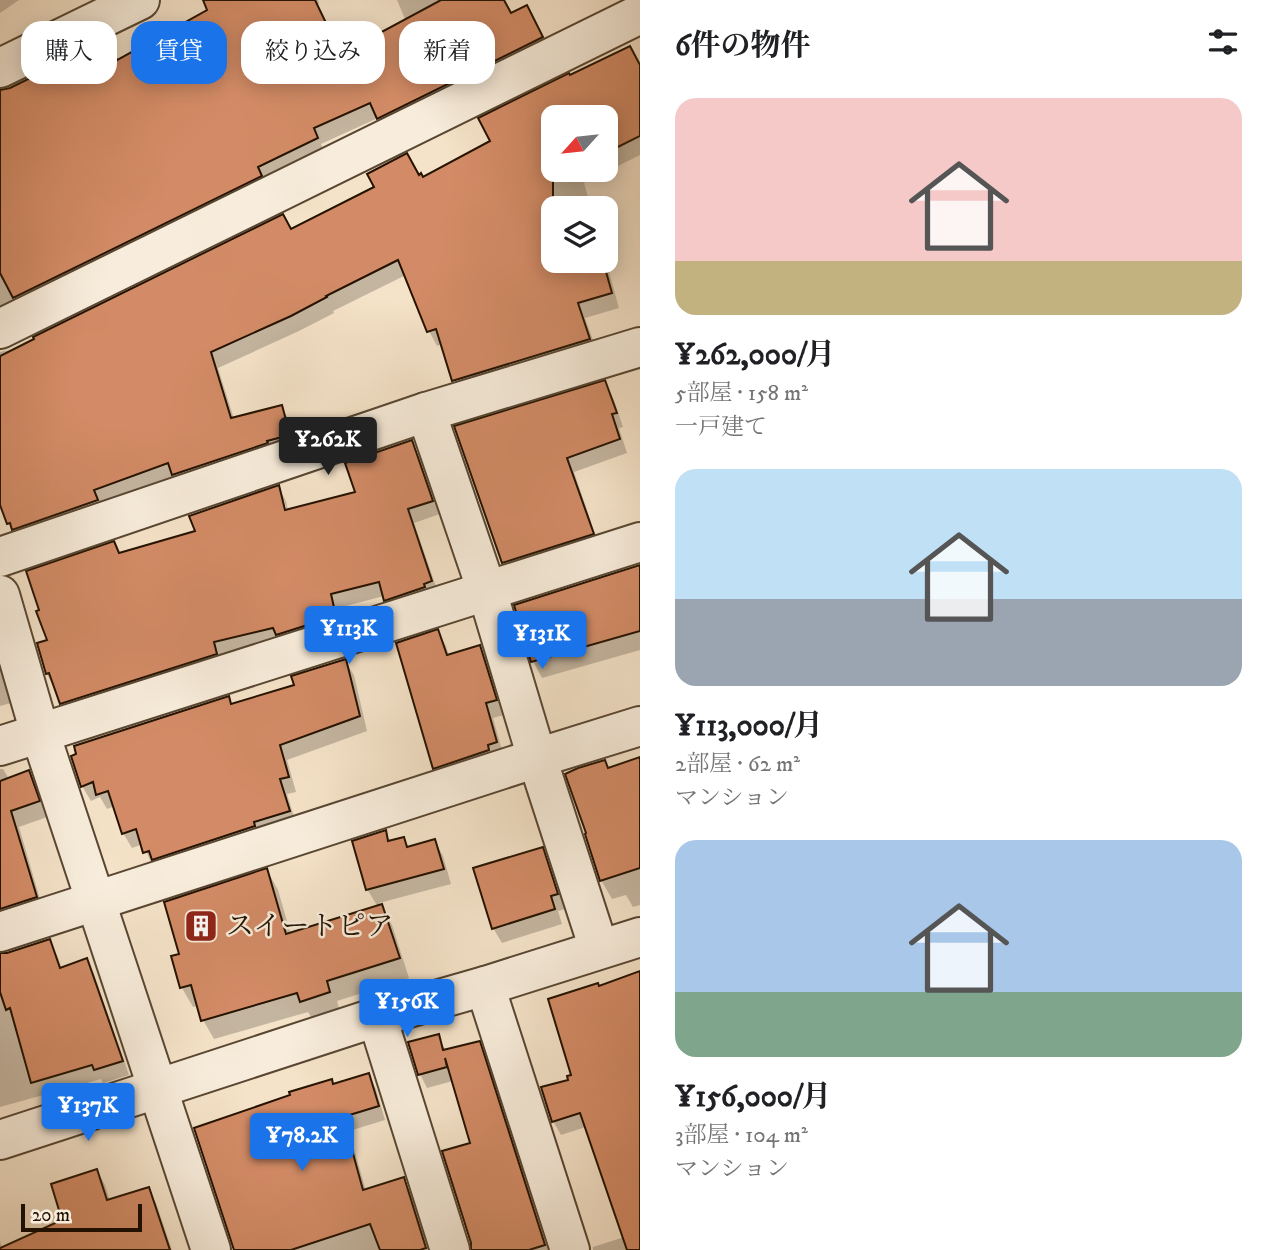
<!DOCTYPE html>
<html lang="ja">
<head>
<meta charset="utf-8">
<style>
	body { margin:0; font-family:"IM FELL DW Pica","Noto Serif JP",serif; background:#f2f2f2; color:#202124; height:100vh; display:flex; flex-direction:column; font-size:26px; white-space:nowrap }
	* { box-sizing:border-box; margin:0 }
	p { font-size:23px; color:#757577 }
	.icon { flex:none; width:38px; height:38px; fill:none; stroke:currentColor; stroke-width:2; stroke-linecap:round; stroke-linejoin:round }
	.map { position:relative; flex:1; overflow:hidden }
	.side { display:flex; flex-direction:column; background:#fff; width:637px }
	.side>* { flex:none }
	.banner { position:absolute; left:21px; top:21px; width:513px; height:63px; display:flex; gap:14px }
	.needle { width:46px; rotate:243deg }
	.controls { position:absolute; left:541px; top:105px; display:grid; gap:14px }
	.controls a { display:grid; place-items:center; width:77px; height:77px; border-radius:14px; background:#fff; box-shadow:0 4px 18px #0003; font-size:35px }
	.scale { position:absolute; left:21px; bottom:18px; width:121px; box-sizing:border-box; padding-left:7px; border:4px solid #241200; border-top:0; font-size:19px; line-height:24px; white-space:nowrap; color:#241200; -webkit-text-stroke:5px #f8eddc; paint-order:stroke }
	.price { position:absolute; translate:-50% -60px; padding:0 16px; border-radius:7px; background:#1a73e8; color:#fff; font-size:23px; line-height:46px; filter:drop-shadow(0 2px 4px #0008) }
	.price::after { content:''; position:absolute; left:50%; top:42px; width:21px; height:16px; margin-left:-10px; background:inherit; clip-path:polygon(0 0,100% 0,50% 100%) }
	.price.current { background:#222; color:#fff }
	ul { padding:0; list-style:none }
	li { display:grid; align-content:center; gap:14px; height:371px; padding:0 35px }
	li span { display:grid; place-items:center; height:217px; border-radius:21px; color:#555 }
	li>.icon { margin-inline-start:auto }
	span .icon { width:126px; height:126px; fill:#fffc; stroke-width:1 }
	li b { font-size:30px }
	h2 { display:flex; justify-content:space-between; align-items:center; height:84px; padding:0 35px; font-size:30px }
	.pill { padding:0 24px; border-radius:21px; background:#fff; box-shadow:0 4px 18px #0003; font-size:24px; line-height:63px }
	.pill.current { background:#1a73e8; color:#fff }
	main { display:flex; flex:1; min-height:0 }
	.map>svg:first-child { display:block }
	.shadow { fill:#0003; fill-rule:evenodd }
	.building { fill:#d28b66; stroke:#241200; stroke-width:2 }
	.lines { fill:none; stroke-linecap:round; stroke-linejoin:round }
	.minor-casing { stroke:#584632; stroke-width:42 }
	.minor { stroke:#f8eddc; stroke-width:38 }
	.labels { text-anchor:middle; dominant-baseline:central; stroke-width:5; stroke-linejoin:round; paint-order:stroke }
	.poi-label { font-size:28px; fill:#241200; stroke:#f8eddc; text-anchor:start }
</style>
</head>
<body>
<main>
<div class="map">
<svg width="640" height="1250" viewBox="0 0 640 1250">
	<rect width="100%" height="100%" fill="#f5e3c9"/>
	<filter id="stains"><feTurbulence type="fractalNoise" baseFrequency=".00286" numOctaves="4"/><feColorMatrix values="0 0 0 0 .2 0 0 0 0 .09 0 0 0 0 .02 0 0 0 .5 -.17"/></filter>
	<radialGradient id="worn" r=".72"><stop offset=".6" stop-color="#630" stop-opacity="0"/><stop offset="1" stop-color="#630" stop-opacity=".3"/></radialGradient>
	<!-- shadow -->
	<g class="shadow">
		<path d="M 0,0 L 19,0 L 0,13 Z"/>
		<path d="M 205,0 L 318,0 L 319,4 L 317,4 L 340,51 L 405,19 L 397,0 L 503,0 L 511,15 L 535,22 L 550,53 L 387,133 L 378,118 L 321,144 L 325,153 L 0,323 L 0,91 L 117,62 L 210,10 Z"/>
		<path d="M 640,67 L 640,155 L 584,183 L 591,208 L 553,208 L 553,261 L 606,261 L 619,308 L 585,318 L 598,354 L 462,395 L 454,380 L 443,344 L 437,346 L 429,331 L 406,275 L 333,311 L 334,313 L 299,331 L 218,368 L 234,419 L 281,407 L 290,422 L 297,450 L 23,544 L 14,529 L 0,492 L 0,352 L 10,350 L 282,217 L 290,231 L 418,177 L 423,180 ZM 553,117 L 606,117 L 606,170 L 553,170 Z"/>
		<path d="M 606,386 L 614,400 L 623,427 L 619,428 L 627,453 L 574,472 L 600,548 L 511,576 L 503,562 Z"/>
		<path d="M 412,442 L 419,455 L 440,514 L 414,523 L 439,595 L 393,613 L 384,596 L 338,608 L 343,630 L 69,717 L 47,674 L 39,644 L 50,641 L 120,555 L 198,532 L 278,487 L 286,501 L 288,511 L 357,493 ZM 280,500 L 284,500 L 289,518 L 285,519 Z"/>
		<path d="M 640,567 L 640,650 L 542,678 L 533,661 Z"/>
		<path d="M 438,631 L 446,646 L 449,656 L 479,647 L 488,662 L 504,715 L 493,718 L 504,757 L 443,783 L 434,768 Z"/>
		<path d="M 345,661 L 354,675 L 367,731 L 287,760 L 296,792 L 287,794 L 297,826 L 153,867 L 143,844 L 132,848 L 123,833 L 115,806 L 107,809 L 100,797 L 91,801 L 82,786 L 228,698 L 232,705 L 297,687 Z"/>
		<path d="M 0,668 L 11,703 L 0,706 Z"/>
		<path d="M 0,769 L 3,769 L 9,779 L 29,772 L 37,788 L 47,817 L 19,827 L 44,913 L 0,928 Z"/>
		<path d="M 609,769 L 640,769 L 640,905 L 633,907 L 626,895 L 612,899 L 601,880 Z"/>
		<path d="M 385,832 L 391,842 L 404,839 L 409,848 L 435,841 L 443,856 L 451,884 L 379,903 L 392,925 L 409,978 L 337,1001 L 340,1012 L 313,1020 L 308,1012 L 214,1039 L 203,1020 L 198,1006 L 193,1007 L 182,988 L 173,957 L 181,955 L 267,870 L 278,890 L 291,935 L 378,907 L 367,889 Z"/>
		<path d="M 542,849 L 550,863 L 565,909 L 558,911 L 562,924 L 502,943 L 493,928 Z"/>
		<path d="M 49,941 L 57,955 L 62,969 L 86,961 L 94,974 L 129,1075 L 103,1083 L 101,1079 L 0,1107 L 0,955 L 6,955 Z"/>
		<path d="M 598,988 L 640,1250 L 593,1250 L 593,1247 L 624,1237 L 586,1127 L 561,1135 L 553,1121 L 573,1076 Z"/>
		<path d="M 438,1036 L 446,1051 L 479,1043 L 487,1056 L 549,1250 L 472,1250 L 472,1145 L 453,1081 L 427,1088 L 420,1074 Z"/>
		<path d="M 368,1075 L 376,1089 L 385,1120 L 349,1131 L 366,1191 L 403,1179 L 411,1193 L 429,1250 L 236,1250 L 334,1086 Z"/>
		<path d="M 97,1171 L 105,1185 L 110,1201 L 148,1189 L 156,1203 L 172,1250 L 0,1250 L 0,1241 L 2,1249 L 65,1221 Z"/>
	</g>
	<!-- building -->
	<g class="building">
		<path d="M 203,0 L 315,0 L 339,50 L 352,43 L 354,47 L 441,0 L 504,0 L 511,13 L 527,5 L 543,37 L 377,119 L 370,103 L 314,128 L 318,138 L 258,167 L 262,176 L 13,298 L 0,273 L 0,90 L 10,88 L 107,40 L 117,60 L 207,10 Z"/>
		<path d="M 630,46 L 640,65 L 640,136 L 606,153 L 606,117 L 553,117 L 553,170 L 572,170 L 553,179 L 553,261 L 603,261 L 612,293 L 578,303 L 590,339 L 452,381 L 436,329 L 427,332 L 398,260 L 326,296 L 327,297 L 291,316 L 211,352 L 231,418 L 282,405 L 290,435 L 267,441 L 268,443 L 172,475 L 168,463 L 94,490 L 98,500 L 12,530 L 10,523 L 7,524 L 0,505 L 0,356 L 34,339 L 33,337 L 283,214 L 291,229 L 374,187 L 367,174 L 407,153 L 419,175 L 421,173 L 423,177 L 490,141 L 478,118 L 569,73 L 570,75 Z"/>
		<path d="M 605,380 L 617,413 L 612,414 L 620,439 L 567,458 L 594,534 L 502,563 L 454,426 Z"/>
		<path d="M 412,440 L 433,501 L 408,509 L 432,581 L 424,584 L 425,587 L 384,601 L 379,582 L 331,594 L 336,616 L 276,635 L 273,628 L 214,642 L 217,654 L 60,704 L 49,673 L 46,674 L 37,643 L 47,640 L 36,611 L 39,610 L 26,571 L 114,541 L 119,553 L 195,531 L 189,516 L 279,485 L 285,510 L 355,492 L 345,463 Z"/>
		<path d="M 640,565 L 640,631 L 531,662 L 514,605 Z"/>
		<path d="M 438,629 L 447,655 L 480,645 L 497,700 L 486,703 L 497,742 L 488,745 L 489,750 L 433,769 L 396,643 Z"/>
		<path d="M 346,659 L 360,716 L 280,745 L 289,777 L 280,779 L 290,811 L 254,822 L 255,826 L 152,860 L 149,851 L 143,853 L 136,829 L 122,834 L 108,791 L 96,795 L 93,782 L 81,787 L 71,756 L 76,754 L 74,746 L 229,696 L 231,704 L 294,685 L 291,676 Z"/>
		<path d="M 640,757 L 640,868 L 600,881 L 585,834 L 586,833 L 565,774 L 578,768 L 605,760 L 608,768 Z"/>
		<path d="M 29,770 L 40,801 L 11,811 L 37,897 L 0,909 L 0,781 Z"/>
		<path d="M 386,830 L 388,841 L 404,837 L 407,847 L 435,839 L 444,869 L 366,890 L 352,841 Z"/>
		<path d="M 543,847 L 558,894 L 551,896 L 555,909 L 492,929 L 473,868 Z"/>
		<path d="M 267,868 L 286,934 L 382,904 L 400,958 L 327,981 L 330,992 L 300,1002 L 297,993 L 201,1021 L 191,985 L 180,988 L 171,956 L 179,954 L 164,902 Z"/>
		<path d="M 50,939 L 60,968 L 87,958 L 123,1061 L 94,1070 L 92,1065 L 31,1083 L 10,1008 L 6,1010 L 0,992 L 0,953 L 7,953 Z"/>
		<path d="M 640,971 L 640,1250 L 627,1250 L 580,1113 L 552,1122 L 541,1087 L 568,1080 L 567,1076 L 571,1075 L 548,999 L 598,983 L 599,986 Z"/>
		<path d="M 439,1034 L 443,1050 L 480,1041 L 545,1245 L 529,1250 L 471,1250 L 471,1243 L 442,1151 L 470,1143 L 445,1058 L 447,1067 L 418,1075 L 408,1042 Z"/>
		<path d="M 369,1073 L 379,1106 L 343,1117 L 363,1190 L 404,1177 L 426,1248 L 420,1250 L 380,1250 L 370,1224 L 291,1250 L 234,1250 L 194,1128 L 290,1095 L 289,1092 L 332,1079 L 333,1084 Z"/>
		<path d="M 97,1169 L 107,1200 L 149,1187 L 170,1250 L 0,1250 L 0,1248 L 62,1220 L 51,1184 Z"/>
	</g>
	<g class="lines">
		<defs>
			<g id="minor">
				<path d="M 0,68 L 140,0"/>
				<path d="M 0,329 L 636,16"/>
				<path d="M 426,412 L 487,591 L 537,758 L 599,949"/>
				<path d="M 0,557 L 426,412 L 640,347"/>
				<path d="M 0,595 L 40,733 L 211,1250"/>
				<path d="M 0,746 L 640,542"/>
				<path d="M 0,932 L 537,758 L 640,726"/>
				<path d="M 485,986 L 570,1250"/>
				<path d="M 377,1017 L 450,1250"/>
				<path d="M 0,1140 L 377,1017 L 485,986 L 640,937"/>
			</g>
		</defs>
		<!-- minor casing -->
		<use href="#minor" class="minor-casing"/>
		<!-- minor -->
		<use href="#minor" class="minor"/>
	</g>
	<!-- icons -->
	<defs>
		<symbol id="building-square" viewBox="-11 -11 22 22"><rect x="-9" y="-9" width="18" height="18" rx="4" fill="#8f2418" stroke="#f8eddc"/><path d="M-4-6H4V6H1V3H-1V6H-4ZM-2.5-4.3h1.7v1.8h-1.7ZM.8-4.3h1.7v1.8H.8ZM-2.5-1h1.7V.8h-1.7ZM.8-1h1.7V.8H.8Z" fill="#fff"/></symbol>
	</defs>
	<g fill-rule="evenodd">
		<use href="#building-square" x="182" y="907" width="38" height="38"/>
	</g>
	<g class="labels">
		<!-- poi labels -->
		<g class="poi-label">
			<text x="226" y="926">スイートピア</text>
		</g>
	</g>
	<rect width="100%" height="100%" filter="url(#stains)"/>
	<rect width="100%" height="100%" fill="url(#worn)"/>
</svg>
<div class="controls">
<a><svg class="needle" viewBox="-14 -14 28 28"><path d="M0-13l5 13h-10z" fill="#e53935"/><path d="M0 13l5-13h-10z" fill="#757577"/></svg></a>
<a><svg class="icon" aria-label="layers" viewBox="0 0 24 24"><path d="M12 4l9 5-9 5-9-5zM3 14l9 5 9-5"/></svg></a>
</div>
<div class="scale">20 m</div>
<b class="price current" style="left:328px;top:477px">¥262K</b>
<b class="price" style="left:349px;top:666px">¥113K</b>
<b class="price" style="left:542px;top:671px">¥131K</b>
<b class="price" style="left:407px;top:1039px">¥156K</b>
<b class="price" style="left:88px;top:1143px">¥137K</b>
<b class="price" style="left:302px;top:1173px">¥78.2K</b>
<div class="banner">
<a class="pill">購入</a>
<a class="pill current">賃貸</a>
<a class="pill">絞り込み</a>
<a class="pill">新着</a>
</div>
</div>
<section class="side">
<h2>6件の物件<svg class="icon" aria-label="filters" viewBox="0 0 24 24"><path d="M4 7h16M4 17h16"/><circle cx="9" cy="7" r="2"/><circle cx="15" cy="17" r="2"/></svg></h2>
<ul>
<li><span style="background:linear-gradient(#f6c9c9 75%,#c2b280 0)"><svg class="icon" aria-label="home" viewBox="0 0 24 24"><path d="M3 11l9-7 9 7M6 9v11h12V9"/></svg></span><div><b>¥262,000/月</b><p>5部屋 · 158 m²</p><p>一戸建て</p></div></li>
<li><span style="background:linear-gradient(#bfe0f5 60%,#9aa5b1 0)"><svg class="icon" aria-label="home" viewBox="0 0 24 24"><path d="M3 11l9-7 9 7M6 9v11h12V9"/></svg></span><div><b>¥113,000/月</b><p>2部屋 · 62 m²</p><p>マンション</p></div></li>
<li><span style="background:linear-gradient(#a9c7e8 70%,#7fa58c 0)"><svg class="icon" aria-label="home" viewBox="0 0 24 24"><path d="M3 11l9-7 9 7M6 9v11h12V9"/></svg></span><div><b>¥156,000/月</b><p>3部屋 · 104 m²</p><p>マンション</p></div></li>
</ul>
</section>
</main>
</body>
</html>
